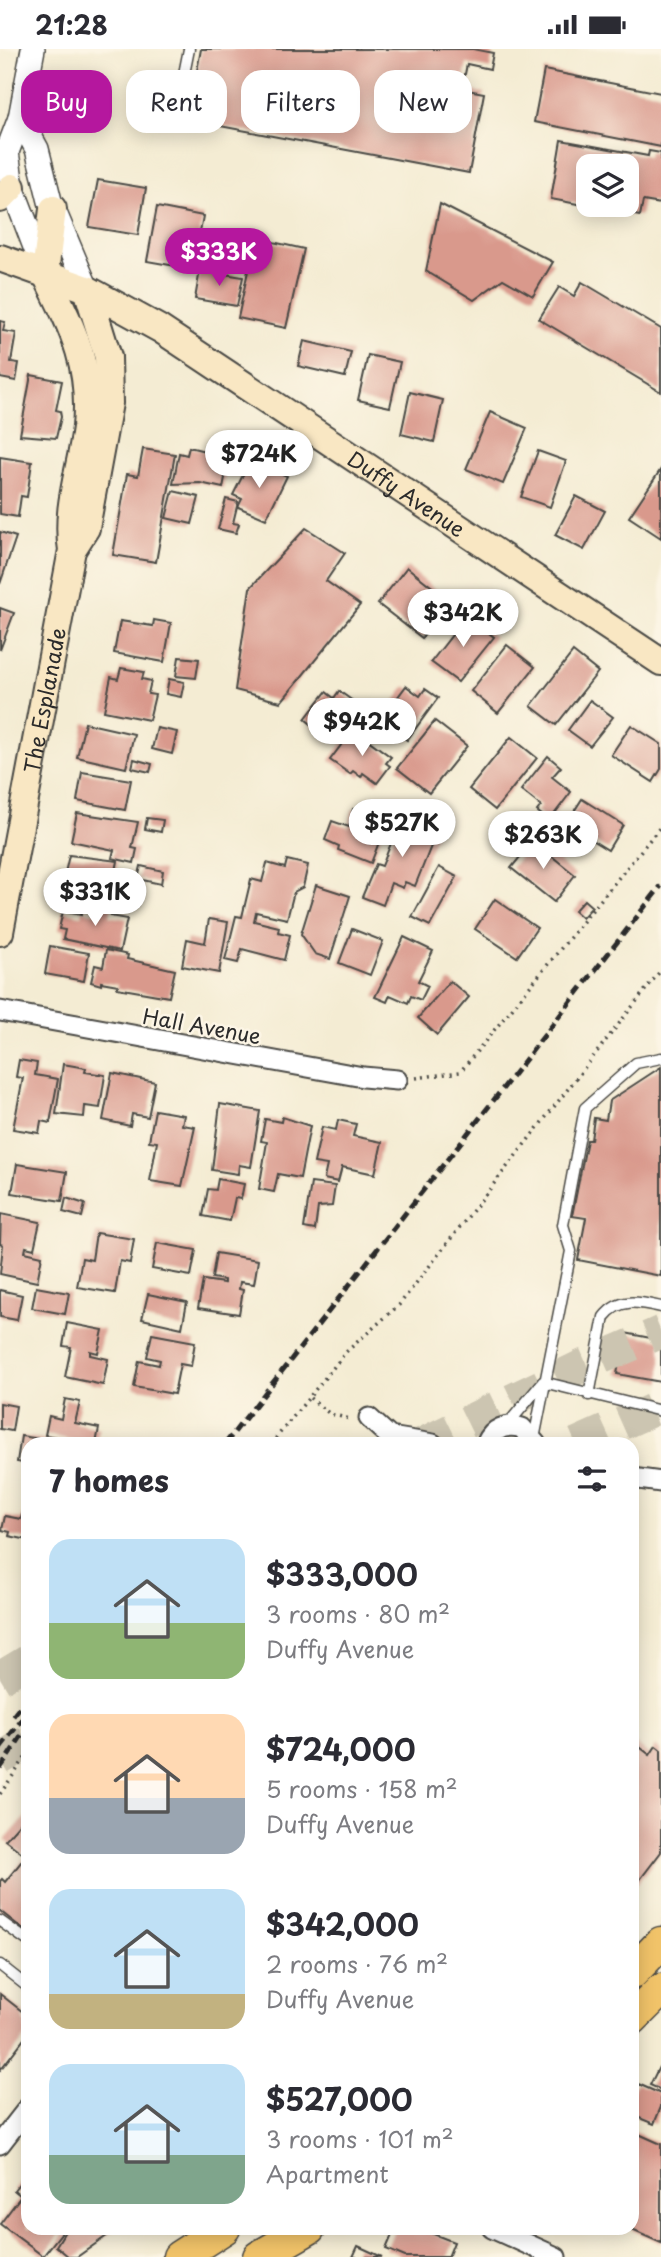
<!DOCTYPE html>
<html lang="en">
<head>
<meta charset="utf-8">
<style>
	body { margin:0; font-family:"Playpen Sans",sans-serif; background:#f2f2f3; color:#2b2b33; height:100vh; display:flex; flex-direction:column; font-size:26px; white-space:nowrap }
	* { box-sizing:border-box; margin:0 }
	p { font-size:23px; color:#7c7c81 }
	.icon { flex:none; width:38px; height:38px; fill:none; stroke:currentColor; stroke-width:2; stroke-linecap:round; stroke-linejoin:round }
	.map { position:relative; flex:1; overflow:hidden }
	.drawer { position:absolute; left:21px; top:1388px; width:618px; height:798px; display:flex; flex-direction:column; background:#fff; border-radius:21px; box-shadow:0 4px 18px #0003 }
	.drawer>* { flex:none }
	.banner { position:absolute; left:21px; top:21px; width:620px; height:63px; display:flex; gap:14px }
	.fabs { position:absolute; left:576px; top:105px; display:grid; gap:14px }
	.fabs a { display:grid; place-items:center; width:63px; height:63px; border-radius:14px; background:#fff; box-shadow:0 4px 18px #0003; font-size:35px }
	.price { position:absolute; translate:-50% -60px; padding:0 16px; border-radius:24px; background:#fff; color:#222; font-size:23px; line-height:46px; filter:drop-shadow(0 2px 4px #0008) }
	.price::after { content:''; position:absolute; left:50%; top:42px; width:21px; height:16px; margin-left:-10px; background:inherit; clip-path:polygon(0 0,100% 0,50% 100%) }
	.price.selected { background:#b5179e; color:#fff }
	ul { padding:0; list-style:none }
	li { display:flex; align-items:center; gap:21px; height:175px; padding:0 28px }
	li span { display:grid; place-items:center; flex:none; width:196px; height:140px; border-radius:21px; color:#555 }
	li>.icon { margin-inline-start:auto }
	span .icon { width:84px; height:84px; fill:#fffc; stroke-width:1 }
	li b { font-size:30px }
	h2 { display:flex; justify-content:space-between; align-items:center; height:84px; padding:0 28px; font-size:30px }
	.chip { padding:0 24px; border-radius:21px; background:#fff; box-shadow:0 4px 18px #0003; font-size:24px; line-height:63px }
	.chip.selected { background:#b5179e; color:#fff }
	.status { display:flex; justify-content:space-between; align-items:center; height:49px; padding:0 35px; background:#fff; direction:ltr }
	.status svg { height:19px; fill:currentColor }
	.map>svg:first-child { display:block }
	.building { fill:#d9998c }
	.lines { fill:none; stroke-linecap:round; stroke-linejoin:round }
	.motorway-tunnel { stroke:#ccc5b1; stroke-width:33; stroke-dasharray:33 17; stroke-linecap:butt }
	.service-casing { stroke:#494844; stroke-width:13 }
	.minor-casing { stroke:#494844; stroke-width:23 }
	.tertiary-casing { stroke:#494844; stroke-width:26 }
	.secondary-casing { stroke:#494844; stroke-width:30 }
	.trunk-casing { stroke:#494844; stroke-width:35 }
	.path { stroke:#494844; stroke-width:3.5; stroke-dasharray:2 5; stroke-linecap:butt }
	.service { stroke:#fff; stroke-width:10 }
	.minor { stroke:#fff; stroke-width:19 }
	.tertiary { stroke:#fff; stroke-width:23 }
	.secondary { stroke:#f9e7c3; stroke-width:26 }
	.trunk { stroke:#f1c369; stroke-width:32 }
	.rail { stroke:#2b2b2b; stroke-width:5; stroke-dasharray:10 5; stroke-linecap:butt }
	.labels { text-anchor:middle; dominant-baseline:central; stroke-width:5; stroke-linejoin:round; paint-order:stroke }
	.street-label { font-size:21px; fill:#2b2b2b; stroke:#fcf5e5 }
</style>
</head>
<body>
<div class="status"><b>21:28</b><svg viewBox="0 0 49 12"><path d="M0 12V9h3v3zM5 12V6h3v6zM10 12V3h3v9zM15 12V0h3v12zM26 1h20v11H26zM47 4h2v5h-2z"/></svg></div>
<div class="map">
<svg width="661" height="2208" viewBox="0 0 661 2208">
	<rect width="100%" height="100%" fill="#fcf5e5"/>
	<filter id="ink" filterUnits="userSpaceOnUse"><feTurbulence type="fractalNoise" baseFrequency=".0143" numOctaves="2"/><feDisplacementMap in="SourceGraphic" scale="14" xChannelSelector="R" yChannelSelector="G"/><feConvolveMatrix kernelMatrix="1 2 1 2 8 2 1 2 1" color-interpolation-filters="sRGB"/></filter>
	<filter id="wash" filterUnits="userSpaceOnUse"><feTurbulence type="fractalNoise" baseFrequency=".00686" numOctaves="4" result="noise"/><feDisplacementMap in="SourceGraphic" scale="28" xChannelSelector="R" yChannelSelector="G"/><feGaussianBlur stdDeviation="1.57" result="paint"/><feColorMatrix in="noise" values="0 0 0 0 0 0 0 0 0 0 0 0 0 0 0 0 0 1.4 0 .05"/><feComposite in="paint" operator="in"/></filter>
	<g filter="url(#wash)">
		<rect width="100%" height="100%" fill="#f4ecd3"/>
		<g id="blocks">
			<!-- building -->
			<g class="building">
				<path d="M 201,0 L 473,0 L 493,4 L 490,20 L 467,15 L 462,40 L 484,44 L 469,124 L 188,71 Z"/>
				<path d="M 544,21 L 661,44 L 661,98 L 534,73 Z"/>
				<path d="M 561,91 L 648,107 L 649,102 L 661,104 L 661,155 L 643,152 L 640,167 L 589,157 L 626,156 L 626,117 L 588,117 L 588,157 L 551,150 Z"/>
				<path d="M 98,131 L 146,139 L 138,186 L 89,178 Z"/>
				<path d="M 440,155 L 553,213 L 533,247 L 503,230 L 474,251 L 426,222 Z"/>
				<path d="M 157,158 L 203,167 L 193,220 L 147,212 Z"/>
				<path d="M 255,189 L 304,200 L 286,279 L 238,269 Z"/>
				<path d="M 200,221 L 243,228 L 237,257 L 195,250 Z"/>
				<path d="M 582,233 L 661,280 L 661,343 L 539,270 L 559,238 L 574,247 Z"/>
				<path d="M 0,272 L 5,273 L 3,282 L 16,284 L 11,313 L 19,314 L 16,332 L 0,329 Z"/>
				<path d="M 304,292 L 351,303 L 345,328 L 298,317 Z"/>
				<path d="M 368,306 L 400,313 L 390,358 L 358,351 Z"/>
				<path d="M 31,326 L 62,332 L 56,361 L 60,362 L 61,368 L 56,389 L 20,386 Z"/>
				<path d="M 410,343 L 443,351 L 434,393 L 401,385 Z"/>
				<path d="M 490,363 L 527,379 L 503,435 L 466,420 Z"/>
				<path d="M 189,398 L 229,408 L 223,439 L 200,434 L 173,435 L 179,404 L 187,406 Z"/>
				<path d="M 143,400 L 175,405 L 156,513 L 113,506 L 127,425 L 138,427 Z"/>
				<path d="M 538,402 L 566,412 L 550,458 L 521,448 Z"/>
				<path d="M 0,408 L 32,413 L 27,448 L 21,447 L 18,468 L 0,465 Z"/>
				<path d="M 260,415 L 287,427 L 266,470 L 238,458 L 242,450 L 233,446 L 248,416 L 257,420 Z"/>
				<path d="M 661,420 L 661,489 L 629,468 Z"/>
				<path d="M 173,442 L 199,448 L 192,475 L 166,469 Z"/>
				<path d="M 576,447 L 605,462 L 584,501 L 555,486 Z"/>
				<path d="M 226,450 L 238,453 L 233,474 L 239,475 L 236,484 L 218,480 Z"/>
				<path d="M 306,479 L 345,504 L 326,532 L 360,556 L 281,653 L 235,641 L 250,539 Z"/>
				<path d="M 0,483 L 16,488 L 0,535 Z"/>
				<path d="M 407,518 L 451,553 L 422,589 L 378,555 Z"/>
				<path d="M 0,559 L 14,564 L 0,601 Z"/>
				<path d="M 467,567 L 494,588 L 458,633 L 431,613 Z"/>
				<path d="M 154,571 L 171,574 L 164,613 L 114,604 L 120,572 L 153,577 Z"/>
				<path d="M 507,596 L 535,618 L 498,664 L 471,642 Z"/>
				<path d="M 573,603 L 598,623 L 556,676 L 531,657 Z"/>
				<path d="M 179,608 L 199,610 L 196,629 L 176,627 Z"/>
				<path d="M 121,619 L 144,623 L 142,630 L 151,632 L 148,645 L 155,646 L 149,671 L 104,662 L 111,628 L 118,630 Z"/>
				<path d="M 169,630 L 184,633 L 181,648 L 166,645 Z"/>
				<path d="M 406,637 L 420,647 L 425,640 L 438,649 L 407,691 L 380,672 Z"/>
				<path d="M 339,642 L 357,655 L 330,690 L 305,670 L 326,643 L 334,649 Z"/>
				<path d="M 590,651 L 613,668 L 590,697 L 568,681 Z"/>
				<path d="M 435,672 L 467,697 L 429,744 L 397,719 Z"/>
				<path d="M 85,674 L 134,685 L 126,719 L 77,708 Z"/>
				<path d="M 631,676 L 661,695 L 661,720 L 653,733 L 611,706 Z"/>
				<path d="M 157,679 L 177,683 L 172,705 L 152,700 Z"/>
				<path d="M 351,683 L 358,688 L 360,685 L 391,708 L 386,714 L 390,717 L 377,734 L 363,724 L 361,728 L 353,722 L 350,725 L 330,711 Z"/>
				<path d="M 511,688 L 537,709 L 495,761 L 469,740 Z"/>
				<path d="M 548,707 L 561,718 L 552,728 L 571,743 L 549,772 L 537,762 L 541,757 L 521,741 Z"/>
				<path d="M 134,710 L 152,715 L 150,723 L 132,719 Z"/>
				<path d="M 82,723 L 131,731 L 125,761 L 77,752 Z"/>
				<path d="M 582,750 L 623,776 L 608,801 L 566,775 Z"/>
				<path d="M 353,760 L 367,765 L 370,760 L 389,767 L 371,814 L 338,801 L 339,797 L 325,791 L 332,772 L 349,778 Z"/>
				<path d="M 77,764 L 138,773 L 132,799 L 137,800 L 134,814 L 112,809 L 114,801 L 71,792 Z"/>
				<path d="M 413,767 L 439,777 L 415,837 L 405,833 L 403,839 L 391,834 L 383,856 L 362,848 L 376,815 L 382,817 L 399,774 L 409,778 Z"/>
				<path d="M 147,769 L 163,771 L 161,783 L 145,780 Z"/>
				<path d="M 533,792 L 575,826 L 554,853 L 511,819 Z"/>
				<path d="M 69,806 L 118,812 L 114,832 L 110,831 L 108,843 L 63,833 Z"/>
				<path d="M 287,811 L 308,816 L 303,838 L 294,843 L 287,870 L 256,863 L 254,872 L 279,878 L 278,883 L 290,886 L 284,911 L 242,900 L 238,914 L 225,911 L 236,867 L 242,868 L 251,830 L 262,833 L 267,814 L 285,819 Z"/>
				<path d="M 141,817 L 163,822 L 161,835 L 138,830 Z"/>
				<path d="M 439,818 L 457,828 L 430,877 L 412,868 Z"/>
				<path d="M 316,836 L 350,847 L 330,910 L 315,905 L 301,885 Z"/>
				<path d="M 110,842 L 139,848 L 137,858 L 108,853 Z"/>
				<path d="M 495,850 L 537,879 L 517,908 L 475,880 Z"/>
				<path d="M 584,851 L 592,858 L 582,869 L 574,862 Z"/>
				<path d="M 96,855 L 112,858 L 110,867 L 127,870 L 120,902 L 63,890 L 65,881 L 59,880 L 63,862 L 81,866 L 82,861 L 94,864 Z"/>
				<path d="M 209,870 L 228,873 L 219,924 L 182,917 L 187,890 L 205,894 Z"/>
				<path d="M 352,880 L 383,892 L 370,926 L 339,914 Z"/>
				<path d="M 404,888 L 433,902 L 418,932 L 428,937 L 421,951 L 411,947 L 408,954 L 390,946 L 387,953 L 375,948 Z"/>
				<path d="M 50,897 L 89,904 L 84,932 L 45,925 Z"/>
				<path d="M 106,901 L 128,906 L 127,910 L 175,921 L 169,948 L 117,939 L 118,936 L 101,933 L 101,936 L 91,933 L 95,916 L 103,918 Z"/>
				<path d="M 450,932 L 469,948 L 437,986 L 418,969 Z"/>
				<path d="M 19,1011 L 37,1014 L 35,1026 L 58,1030 L 50,1074 L 41,1072 L 39,1084 L 13,1080 L 23,1029 L 16,1028 Z"/>
				<path d="M 63,1015 L 86,1019 L 85,1023 L 105,1026 L 100,1059 L 85,1057 L 84,1068 L 56,1065 Z"/>
				<path d="M 661,1018 L 661,1227 L 578,1211 L 586,1169 L 572,1167 L 587,1091 L 591,1091 L 594,1069 L 606,1071 L 609,1052 Z"/>
				<path d="M 112,1024 L 155,1033 L 148,1068 L 132,1065 L 130,1077 L 103,1071 Z"/>
				<path d="M 220,1055 L 260,1062 L 251,1118 L 239,1116 L 238,1125 L 212,1121 Z"/>
				<path d="M 155,1061 L 184,1066 L 182,1076 L 195,1078 L 182,1137 L 150,1132 L 157,1093 L 149,1092 Z"/>
				<path d="M 282,1068 L 310,1077 L 300,1129 L 278,1125 L 274,1143 L 259,1140 L 267,1093 L 261,1092 L 265,1070 L 281,1073 Z"/>
				<path d="M 338,1071 L 356,1075 L 353,1087 L 382,1093 L 375,1125 L 342,1118 L 338,1133 L 324,1130 L 327,1116 L 314,1114 L 322,1078 L 336,1081 Z"/>
				<path d="M 17,1115 L 67,1123 L 62,1152 L 12,1144 Z"/>
				<path d="M 218,1130 L 244,1135 L 241,1150 L 235,1149 L 230,1172 L 203,1167 L 208,1140 L 216,1141 Z"/>
				<path d="M 311,1134 L 335,1137 L 332,1157 L 318,1158 L 315,1181 L 304,1179 Z"/>
				<path d="M 66,1149 L 85,1155 L 82,1168 L 63,1163 Z"/>
				<path d="M 1,1165 L 40,1173 L 34,1200 L 26,1198 L 25,1203 L 42,1207 L 37,1233 L 0,1225 L 3,1196 L 0,1195 Z"/>
				<path d="M 96,1184 L 134,1190 L 130,1214 L 120,1212 L 115,1244 L 77,1238 L 82,1209 L 92,1211 Z"/>
				<path d="M 157,1194 L 196,1201 L 191,1227 L 152,1220 Z"/>
				<path d="M 216,1204 L 258,1211 L 254,1235 L 240,1233 L 239,1240 L 243,1241 L 239,1265 L 198,1259 L 203,1231 L 224,1234 L 224,1231 L 212,1229 Z"/>
				<path d="M 36,1238 L 69,1244 L 65,1265 L 32,1259 Z"/>
				<path d="M 0,1241 L 22,1246 L 17,1271 L 0,1268 Z"/>
				<path d="M 148,1245 L 187,1253 L 182,1279 L 142,1270 Z"/>
				<path d="M 67,1274 L 103,1281 L 98,1304 L 90,1302 L 90,1306 L 108,1310 L 103,1336 L 65,1328 L 71,1298 L 63,1297 Z"/>
				<path d="M 625,1284 L 661,1291 L 661,1333 L 617,1325 Z"/>
				<path d="M 152,1285 L 195,1293 L 191,1317 L 180,1315 L 174,1345 L 134,1338 L 139,1312 L 159,1316 L 160,1311 L 147,1308 Z"/>
				<path d="M 65,1350 L 80,1353 L 75,1374 L 99,1379 L 96,1395 L 45,1386 L 49,1367 L 61,1370 Z"/>
				<path d="M 0,1354 L 16,1357 L 12,1382 L 0,1380 Z"/>
				<path d="M 21,1387 L 60,1393 L 59,1395 L 28,1395 L 28,1415 L 17,1413 Z"/>
				<path d="M 22,1466 L 28,1467 L 28,1491 L 9,1487 L 10,1483 L 2,1481 L 5,1467 L 21,1470 Z"/>
				<path d="M 632,1692 L 650,1706 L 656,1697 L 661,1701 L 661,1803 L 632,1841 Z"/>
				<path d="M 28,1765 L 28,1884 L 0,1862 L 0,1832 L 2,1830 L 5,1833 L 26,1807 L 5,1791 Z"/>
				<path d="M 0,1945 L 23,1963 L 27,1986 L 0,2021 Z"/>
				<path d="M 659,2018 L 661,2019 L 661,2041 L 650,2036 Z"/>
				<path d="M 636,2034 L 661,2045 L 661,2058 L 654,2075 L 632,2066 L 632,2044 Z"/>
				<path d="M 632,2082 L 661,2095 L 661,2194 L 632,2181 Z"/>
				<path d="M 28,2123 L 28,2179 L 65,2179 L 43,2207 L 0,2175 L 21,2147 L 14,2141 Z"/>
				<path d="M 67,2179 L 118,2179 L 77,2208 L 69,2208 L 56,2197 Z"/>
				<path d="M 395,2179 L 418,2179 L 454,2193 L 448,2208 L 405,2208 L 386,2200 Z"/>
				<path d="M 358,2197 L 382,2208 L 353,2208 Z"/>
			</g>
		</g>
	</g>
	<g filter="url(#ink)">
		<use href="#blocks" fill-opacity="0" stroke="#494844" stroke-width="2"/>
		<g class="lines">
			<!-- motorway-tunnel -->
			<g class="motorway-tunnel">
				<path d="M 422,1395 L 580,1318 L 661,1283"/>
				<path d="M 576,1395 L 661,1357"/>
				<path d="M 0,1629 L 28,1612"/>
				<path d="M 0,1710 L 28,1693"/>
			</g>
			<defs>
				<g id="service">
					<path d="M 178,55 L 189,0"/>
					<path d="M 543,1333 L 661,1362"/>
					<path d="M 589,1346 L 604,1268 C 619,1248 639,1253 661,1258"/>
					<path d="M 508,1375 L 543,1333"/>
					<path d="M 534,1390 L 571,1202 L 563,1176 L 585,1059 L 636,1014 L 661,1009"/>
					<path d="M 0,1872 L 28,1892"/>
					<path d="M 0,1916 L 28,1938"/>
				</g>
				<g id="minor">
					<path d="M 0,962 L 363,1028 L 397,1031"/>
					<path d="M 369,1369 L 390,1388 L 433,1395"/>
					<path d="M 486,1395 C 493,1379 506,1374 522,1379 L 536,1395"/>
					<path d="M 632,1429 L 661,1433"/>
					<path d="M 0,2095 L 28,2059"/>
					<path d="M 492,2179 L 556,2208"/>
				</g>
				<g id="tertiary">
					<path d="M 33,0 L 20,69 L 7,103 L 12,138 L 45,224"/>
					<path d="M 20,69 L 37,100 L 50,152 L 87,240"/>
				</g>
				<g id="secondary">
					<path d="M 0,150 L 12,138"/>
					<path id="s1" d="M 0,209 L 87,240 L 160,280 L 661,613"/>
					<path d="M 45,224 L 53,160"/>
					<path d="M 72,501 L 86,479 L 109,354 L 108,308 L 87,240"/>
					<path id="s2" d="M 0,883 L 72,501 C 65,459 81,420 86,378 C 92,315 72,279 45,224"/>
				</g>
				<g id="trunk">
					<path d="M 632,1924 L 661,1894"/>
					<path d="M 632,1970 L 661,1941"/>
					<path d="M 179,2208 L 224,2179"/>
					<path d="M 259,2208 L 309,2179"/>
				</g>
			</defs>
			<!-- service casing -->
			<use href="#service" class="service-casing"/>
			<!-- minor casing -->
			<use href="#minor" class="minor-casing"/>
			<!-- tertiary casing -->
			<use href="#tertiary" class="tertiary-casing"/>
			<!-- secondary casing -->
			<use href="#secondary" class="secondary-casing"/>
			<!-- trunk casing -->
			<use href="#trunk" class="trunk-casing"/>
			<!-- path -->
			<g class="path">
				<path d="M 416,1029 L 460,1023 L 661,777"/>
				<path d="M 310,1349 L 330,1365 L 350,1370"/>
				<path d="M 271,1395 L 346,1303 L 399,1256 L 661,921"/>
				<path d="M 0,1745 L 28,1705"/>
			</g>
			<!-- service -->
			<use href="#service" class="service"/>
			<!-- minor -->
			<use href="#minor" class="minor"/>
			<!-- tertiary -->
			<use href="#tertiary" class="tertiary"/>
			<!-- secondary -->
			<use href="#secondary" class="secondary"/>
			<!-- trunk -->
			<use href="#trunk" class="trunk"/>
			<!-- rail -->
			<g class="rail">
				<path d="M 225,1395 L 661,837"/>
				<path d="M 13,1667 L 28,1648"/>
				<path d="M 0,1699 L 28,1663"/>
				<path d="M 0,1720 L 28,1677"/>
			</g>
		</g>
	</g>
	<g class="labels">
		<!-- street labels -->
		<g class="street-label">
			<text stroke="none"><textPath href="#s1" startOffset="472">Duffy Avenue</textPath></text>
			<text stroke="none"><textPath href="#s2" startOffset="236">The Esplanade</textPath></text>
			<text transform="translate(202 976) rotate(10)">Hall Avenue</text>
		</g>
	</g>
</svg>
<div class="fabs">
<a><svg class="icon" aria-label="layers" viewBox="0 0 24 24"><path d="M12 4l9 5-9 5-9-5zM3 14l9 5 9-5"/></svg></a>
</div>
<b class="price selected" style="left:219px;top:239px">$333K</b>
<b class="price" style="left:259px;top:441px">$724K</b>
<b class="price" style="left:463px;top:600px">$342K</b>
<b class="price" style="left:362px;top:709px">$942K</b>
<b class="price" style="left:402px;top:810px">$527K</b>
<b class="price" style="left:543px;top:822px">$263K</b>
<b class="price" style="left:95px;top:879px">$331K</b>
<div class="banner">
<a class="chip selected">Buy</a>
<a class="chip">Rent</a>
<a class="chip">Filters</a>
<a class="chip">New</a>
</div>
<section class="drawer">
<h2>7 homes<svg class="icon" aria-label="filters" viewBox="0 0 24 24"><path d="M4 7h16M4 17h16"/><circle cx="9" cy="7" r="2"/><circle cx="15" cy="17" r="2"/></svg></h2>
<ul>
<li><span style="background:linear-gradient(#bfe0f5 60%,#8fb573 0)"><svg class="icon" aria-label="home" viewBox="0 0 24 24"><path d="M3 11l9-7 9 7M6 9v11h12V9"/></svg></span><div><b>$333,000</b><p>3 rooms · 80 m²</p><p>Duffy Avenue</p></div></li>
<li><span style="background:linear-gradient(#ffd9b3 60%,#9aa5b1 0)"><svg class="icon" aria-label="home" viewBox="0 0 24 24"><path d="M3 11l9-7 9 7M6 9v11h12V9"/></svg></span><div><b>$724,000</b><p>5 rooms · 158 m²</p><p>Duffy Avenue</p></div></li>
<li><span style="background:linear-gradient(#bfe0f5 75%,#c2b280 0)"><svg class="icon" aria-label="home" viewBox="0 0 24 24"><path d="M3 11l9-7 9 7M6 9v11h12V9"/></svg></span><div><b>$342,000</b><p>2 rooms · 76 m²</p><p>Duffy Avenue</p></div></li>
<li><span style="background:linear-gradient(#bfe0f5 65%,#7fa58c 0)"><svg class="icon" aria-label="home" viewBox="0 0 24 24"><path d="M3 11l9-7 9 7M6 9v11h12V9"/></svg></span><div><b>$527,000</b><p>3 rooms · 101 m²</p><p>Apartment</p></div></li>
</ul>
</section>
</div>
</body>
</html>
